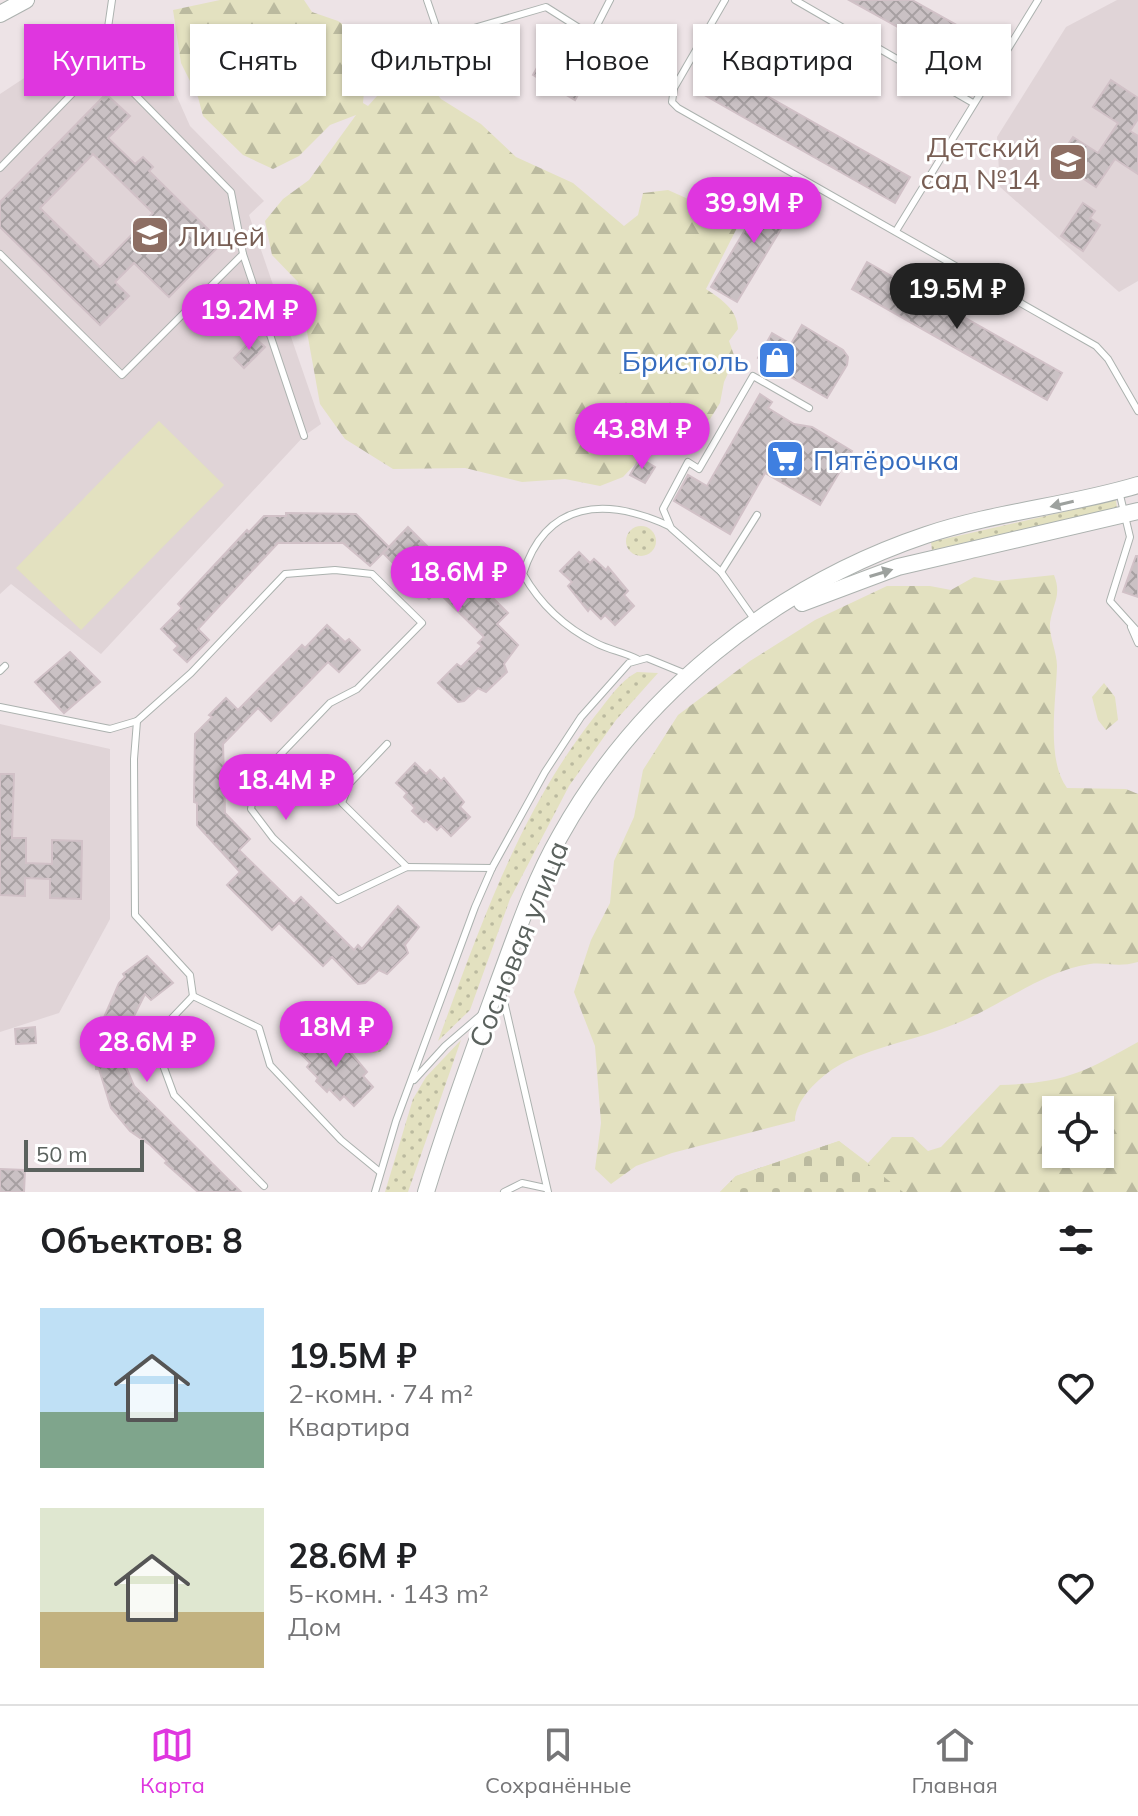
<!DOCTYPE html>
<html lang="ru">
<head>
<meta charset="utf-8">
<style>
	body { margin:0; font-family:Mulish,sans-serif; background:#f6f6f6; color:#202124; height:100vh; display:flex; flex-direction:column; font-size:30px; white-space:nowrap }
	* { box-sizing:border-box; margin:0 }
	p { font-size:26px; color:#757577 }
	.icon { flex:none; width:44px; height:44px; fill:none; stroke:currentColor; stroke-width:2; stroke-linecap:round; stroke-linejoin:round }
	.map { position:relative; height:1192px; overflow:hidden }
	.sheet { display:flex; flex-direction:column; background:#fff; flex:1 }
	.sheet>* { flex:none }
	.banner { position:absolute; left:24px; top:24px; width:1090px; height:72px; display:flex; gap:16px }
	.fabs { position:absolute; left:1042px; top:1096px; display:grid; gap:16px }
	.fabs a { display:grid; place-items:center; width:72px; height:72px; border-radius:0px; background:#fff; box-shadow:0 2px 6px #0004; font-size:40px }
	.scale { position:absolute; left:24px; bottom:20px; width:120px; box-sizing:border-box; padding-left:8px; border:4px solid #5b625e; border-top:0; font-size:22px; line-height:28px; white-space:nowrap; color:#5b625e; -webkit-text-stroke:6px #fff; paint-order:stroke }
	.price { position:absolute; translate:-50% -68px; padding:0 18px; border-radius:28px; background:#df36df; color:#fff; font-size:26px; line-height:52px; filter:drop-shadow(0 2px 4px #0008) }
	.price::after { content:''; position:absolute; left:50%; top:48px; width:24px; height:18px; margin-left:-12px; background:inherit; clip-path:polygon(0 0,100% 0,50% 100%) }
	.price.on { background:#222; color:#fff }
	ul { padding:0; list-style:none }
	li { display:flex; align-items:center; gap:24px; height:200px; padding:0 40px }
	li span { display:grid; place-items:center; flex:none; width:224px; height:160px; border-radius:0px; color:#555 }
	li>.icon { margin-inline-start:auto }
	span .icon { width:96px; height:96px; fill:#fffc; stroke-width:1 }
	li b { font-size:34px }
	h2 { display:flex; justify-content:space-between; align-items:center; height:96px; padding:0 40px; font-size:34px }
	.chip { padding:0 28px; border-radius:0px; background:#fff; box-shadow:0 2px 6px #0004; font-size:28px; line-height:72px }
	.chip.on { background:#df36df; color:#fff }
	.tabs { display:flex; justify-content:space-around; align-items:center; height:112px; border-top:2px solid #e0e0e0; background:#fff; font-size:22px; color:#757577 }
	.tabs a { display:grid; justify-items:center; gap:4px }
	.tabs .on { color:#df36df }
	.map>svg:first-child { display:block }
	.education { fill:#e0d4d7 }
	.grass { fill:url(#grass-dots) }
	.forest { fill:url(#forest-firs); fill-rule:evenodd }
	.cemetery { fill:url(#cemetery-stones) }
	.garden { fill:#e3e1c0 }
	.building { fill:url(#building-cross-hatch); stroke:#d1c1c7; stroke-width:2; fill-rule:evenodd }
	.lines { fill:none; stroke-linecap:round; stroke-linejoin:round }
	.service-casing { stroke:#acb2af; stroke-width:8 }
	.tertiary-casing { stroke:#acb2af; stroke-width:18 }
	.service { stroke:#fff; stroke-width:6 }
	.tertiary { stroke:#fff; stroke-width:16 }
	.oneway { fill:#9da19e }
	.labels { text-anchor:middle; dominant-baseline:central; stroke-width:6; stroke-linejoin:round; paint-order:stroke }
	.education-label { font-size:28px; fill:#785e54; stroke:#fff; text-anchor:end }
	.shop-label { font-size:28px; fill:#366cbe; stroke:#fff; text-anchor:end }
	.street-label { font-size:28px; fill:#5b625e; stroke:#fff }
</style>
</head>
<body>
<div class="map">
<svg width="1138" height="1192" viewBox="0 0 1138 1192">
	<defs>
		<pattern id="grass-dots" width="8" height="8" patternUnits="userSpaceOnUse" patternTransform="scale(2)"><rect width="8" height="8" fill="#e3e1c0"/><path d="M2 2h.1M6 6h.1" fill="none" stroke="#bbba9f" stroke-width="1.8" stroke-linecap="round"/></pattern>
		<pattern id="forest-firs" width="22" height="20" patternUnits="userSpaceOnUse" patternTransform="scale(2)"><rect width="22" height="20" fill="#e3e1c0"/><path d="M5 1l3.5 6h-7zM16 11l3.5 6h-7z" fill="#bbba9f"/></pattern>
		<pattern id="cemetery-stones" width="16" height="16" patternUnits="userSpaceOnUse" patternTransform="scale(2)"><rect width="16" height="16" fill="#e3e1c0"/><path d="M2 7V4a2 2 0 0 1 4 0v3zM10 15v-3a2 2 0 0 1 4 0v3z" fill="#bbba9f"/></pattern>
		<pattern id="building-cross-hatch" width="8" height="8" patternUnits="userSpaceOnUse" patternTransform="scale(2)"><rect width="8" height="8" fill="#cac1c4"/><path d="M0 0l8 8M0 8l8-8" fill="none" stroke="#a7a0a2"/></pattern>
	</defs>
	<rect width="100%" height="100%" fill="#ede3e6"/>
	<!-- education -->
	<g class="education">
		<path d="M 1117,0 L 1138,0 L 1138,281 L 1119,292 L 1000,187 L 997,137 L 1066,27 Z"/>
		<path d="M 146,27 L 190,126 L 264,201 L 249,215 L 321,424 L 304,436 L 101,654 L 11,584 L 0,594 L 0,94 L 79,42 L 108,30 Z"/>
		<path d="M 0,724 L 110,749 L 110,919 L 59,1013 L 0,1032 Z"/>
	</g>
	<!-- grass -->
	<g class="grass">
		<path d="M 1116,500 L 1117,508 L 932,550 L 931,542 Z"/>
		<circle cx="641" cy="541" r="15"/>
		<path d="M 637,672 L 658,673 L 616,720 L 569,786 L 510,899 L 470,1010 L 438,1041 C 480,927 519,812 595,716 C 608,700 619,682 637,672 Z"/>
		<circle cx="374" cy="1038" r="15"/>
		<path d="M 461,1040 L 408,1192 L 385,1192 L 413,1099 L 426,1077 Z"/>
	</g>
	<!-- forest -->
	<g class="forest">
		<path d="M 220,0 L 304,0 L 312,12 L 338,21 L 377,47 L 366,69 L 363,103 L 368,106 L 395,76 L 420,72 L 441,99 L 481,124 L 516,157 L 573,183 L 624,226 L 638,215 L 643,193 L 668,190 L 740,222 L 706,289 C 722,300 737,309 738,329 L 729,341 L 735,358 L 724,382 L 720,403 L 710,419 L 691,436 L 656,442 L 623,477 L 600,486 L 565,479 L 522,482 L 465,468 L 393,469 L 345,439 L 320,404 L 298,282 L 272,255 L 265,221 L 283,199 L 309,180 L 356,115 L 330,125 L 299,156 L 273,169 L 243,155 L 203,116 L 198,97 L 181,63 L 173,10 Z"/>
		<path d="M 1054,575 C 1062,595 1053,603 1050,623 C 1049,637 1057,652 1057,666 C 1056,702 1046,760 1067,788 L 1126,789 L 1138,794 L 1138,962 C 1117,968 1107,962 1090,964 C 1042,971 1000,1007 955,1024 C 919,1039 880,1045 845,1062 C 825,1072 795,1097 795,1121 L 672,1153 L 636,1166 L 611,1184 L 595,1169 L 601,1123 L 595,1046 L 574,992 L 591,940 L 610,903 L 614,861 L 634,817 L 643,770 L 678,715 L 750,661 L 815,620 L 887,586 L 930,586 L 951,590 L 974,577 L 998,581 Z"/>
		<path d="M 1104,683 L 1115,697 L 1118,720 L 1106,730 L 1098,720 L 1092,697 Z"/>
		<path d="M 1138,1042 L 1138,1192 L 720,1192 L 736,1176 L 839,1141 L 868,1163 L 892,1137 L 913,1137 L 928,1151 L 941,1147 L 1000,1085 C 1064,1083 1083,1073 1138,1042 ZM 1056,1110 L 1100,1110 L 1100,1154 L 1056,1154 Z"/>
	</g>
	<!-- cemetery -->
	<path class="cemetery" d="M 839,1141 L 903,1192 L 720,1192 L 736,1176 Z"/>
	<!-- garden -->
	<path class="garden" d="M 159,421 L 224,485 L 81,630 L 16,568 Z"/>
	<!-- building -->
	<g class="building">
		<path d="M 849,0 L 912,0 L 985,41 L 970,67 Z"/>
		<path d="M 552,41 L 574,54 L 577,49 L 597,61 L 575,100 L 533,75 Z"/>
		<path d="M 714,66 L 910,177 L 895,203 L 699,92 Z"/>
		<path d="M 1111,80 L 1138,98 L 1138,119 L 1130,131 L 1138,136 L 1138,174 L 1115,159 L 1096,187 L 1057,161 L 1073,137 L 1098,153 L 1118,123 L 1093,107 Z"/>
		<path d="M 106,94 L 130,116 L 108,138 L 135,164 L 143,157 L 153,167 L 149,171 L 222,243 L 169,297 L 134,263 L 115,282 L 129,296 L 100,325 L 0,227 L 0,202 ZM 93,154 L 153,213 L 100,267 L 40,208 Z"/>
		<path d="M 770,188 L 796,204 L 737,302 L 711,287 Z"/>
		<path d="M 1083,203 L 1095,211 L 1090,218 L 1100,225 L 1083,251 L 1061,236 Z"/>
		<path d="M 867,262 L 1062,373 L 1047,400 L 852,289 Z"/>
		<path d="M 802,325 L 843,350 L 848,357 L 847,365 L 827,398 L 758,358 L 772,333 L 791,344 Z"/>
		<path d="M 254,337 L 265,347 L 244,368 L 234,358 Z"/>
		<path d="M 760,394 L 772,402 L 768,408 L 794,424 L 812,427 L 852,451 L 820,505 L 765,473 L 730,534 L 674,501 L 688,475 L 707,486 Z"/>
		<path d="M 640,458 L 655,467 L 645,483 L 630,475 Z"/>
		<path d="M 286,513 L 356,514 L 389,547 L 370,566 L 343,543 L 278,543 L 198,629 L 209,640 L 187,662 L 174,650 L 178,646 L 161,629 L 182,608 L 178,604 L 247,530 L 249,532 L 264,516 L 286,516 Z"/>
		<path d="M 408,527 L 454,573 L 461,566 L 508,613 L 497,624 L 518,645 L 504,664 L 507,672 L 486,692 L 478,688 L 464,701 L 458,702 L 438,683 L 457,664 L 461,667 L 482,646 L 478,643 L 484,637 L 437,591 L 429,599 L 383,553 Z"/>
		<path d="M 579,552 L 590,563 L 594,559 L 606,570 L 608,567 L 628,591 L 624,595 L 634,606 L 615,625 L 605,615 L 601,619 L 590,608 L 588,611 L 568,586 L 572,582 L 560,571 Z"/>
		<path d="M 1136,556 L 1138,556 L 1138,597 L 1123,592 Z"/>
		<path d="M 327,625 L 345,642 L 349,639 L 360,650 L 339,672 L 328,662 L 271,721 L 258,708 L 223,744 L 225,813 L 250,839 L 239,850 L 294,904 L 301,897 L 354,950 L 358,945 L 362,949 L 398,906 L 419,927 L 405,945 L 408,953 L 387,974 L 379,970 L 365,983 L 358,984 L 332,957 L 323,966 L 279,923 L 272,930 L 227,885 L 240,872 L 197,825 L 197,803 L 194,802 L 195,734 L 212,717 L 209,715 L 226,698 L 238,710 L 302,645 L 305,648 Z"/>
		<path d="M 70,652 L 100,682 L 64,713 L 35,682 Z"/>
		<path d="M 415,763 L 426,774 L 430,770 L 441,781 L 444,778 L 464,802 L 460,807 L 470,817 L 451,836 L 441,826 L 437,830 L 426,820 L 424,822 L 412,811 L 415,808 L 404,797 L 407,793 L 396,783 Z"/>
		<path d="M 0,774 L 14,774 L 12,838 L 26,838 L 26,863 L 52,864 L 52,840 L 82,841 L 81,899 L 50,898 L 50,879 L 25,878 L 25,896 L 0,895 Z"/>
		<path d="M 147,956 L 173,983 L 151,1000 L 145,994 L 129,1026 L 126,1067 L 134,1086 L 241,1192 L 198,1192 L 165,1163 L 167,1161 L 150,1145 L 130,1131 L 111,1108 L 99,1069 L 96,1069 L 95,1038 L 119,983 L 125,977 L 123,974 Z"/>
		<path d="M 35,1027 L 36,1043 L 16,1044 L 15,1029 Z"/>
		<path d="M 318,1033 L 329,1044 L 334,1040 L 345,1050 L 347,1048 L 367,1072 L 363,1076 L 373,1087 L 354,1106 L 344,1096 L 340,1100 L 329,1089 L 327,1092 L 316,1081 L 318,1078 L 307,1067 L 310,1063 L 299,1052 Z"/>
		<path d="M 0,1169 L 25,1170 L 24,1192 L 0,1192 Z"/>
	</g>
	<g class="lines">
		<defs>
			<g id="service">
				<path d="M 427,0 L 440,38 L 546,7 L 674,88 L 672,102 L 678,108 L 1096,346 L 1108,359 L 1138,411"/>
				<path d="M 795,0 L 973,103"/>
				<path d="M 592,35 L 610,0"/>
				<path d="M 674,88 L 725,0"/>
				<path d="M 0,168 L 103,62 L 112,0"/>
				<path d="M 896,231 L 1038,0"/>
				<path d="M 0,254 L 122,375 L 243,254 L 231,192 L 103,62"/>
				<path d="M 243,254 L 304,436"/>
				<path d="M 1119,491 L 1130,537 L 1110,601 L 1138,632"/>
				<path d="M 721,572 L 757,515"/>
				<path d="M 754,619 L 721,572 L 671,528 L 663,509 L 688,462 L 699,469 L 753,376 L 809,408"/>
				<path d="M 1131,627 L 1138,643"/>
				<path d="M 637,659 C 624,652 609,650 596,643 C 566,628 540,604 523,574 C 546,500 606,497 669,526"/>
				<path d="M 0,671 L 5,666"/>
				<path d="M 0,707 L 110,729 L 137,721 L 191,673 L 285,574 L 335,570 L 372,574 L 422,623 L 357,689 L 330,703 L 256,780 L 251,809 L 273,838 L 338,900 L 407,867 L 492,868"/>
				<path d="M 137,721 L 134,759 L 135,915 L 190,975 L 193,996"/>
				<path d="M 387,744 L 349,784 L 342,803 L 407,867"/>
				<path d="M 501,988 L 548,1192"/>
				<path d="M 414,1080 L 445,1046 L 481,1015"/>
				<path d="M 264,1186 L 174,1095 L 153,1038 L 193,996 L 259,1028 L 270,1065 L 341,1140 L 380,1172"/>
				<path d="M 375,1192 L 396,1121 L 475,907 L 492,868 L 545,772 L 581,717 L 629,663 L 647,658 L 686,674"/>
				<path d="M 504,1192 L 522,1183 L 545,1188"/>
			</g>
			<g id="tertiary">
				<path d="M 0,14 L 26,0"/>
				<path d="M 802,603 L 898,567 L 1138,511"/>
				<path d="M 426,1192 C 447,1123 472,1054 497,986 C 516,935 533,883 560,836 C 638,696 774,586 926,535 C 994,512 1069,506 1138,485"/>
			</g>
		</defs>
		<!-- service casing -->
		<use href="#service" class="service-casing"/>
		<!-- tertiary casing -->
		<use href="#tertiary" class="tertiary-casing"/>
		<!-- service -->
		<use href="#service" class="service"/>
		<!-- tertiary -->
		<use href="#tertiary" class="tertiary"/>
	</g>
	<!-- one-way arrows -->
	<defs><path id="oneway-solid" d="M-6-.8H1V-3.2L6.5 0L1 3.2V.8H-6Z" transform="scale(2)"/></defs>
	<g class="oneway">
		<use href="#oneway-solid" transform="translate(1062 504) rotate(167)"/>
		<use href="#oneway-solid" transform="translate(881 573) rotate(-17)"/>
	</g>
	<!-- icons -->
	<defs>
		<symbol id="school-square" viewBox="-11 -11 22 22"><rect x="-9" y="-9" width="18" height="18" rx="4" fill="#8d6e63" stroke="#fff"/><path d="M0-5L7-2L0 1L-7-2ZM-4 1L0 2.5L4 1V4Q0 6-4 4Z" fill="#fff"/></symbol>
		<symbol id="shop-square" viewBox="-11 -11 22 22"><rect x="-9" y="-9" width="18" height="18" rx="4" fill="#3f7fe0" stroke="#fff"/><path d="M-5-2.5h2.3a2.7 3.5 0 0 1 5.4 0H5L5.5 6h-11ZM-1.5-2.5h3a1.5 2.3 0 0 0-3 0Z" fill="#fff"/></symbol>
		<symbol id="supermarket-square" viewBox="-11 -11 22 22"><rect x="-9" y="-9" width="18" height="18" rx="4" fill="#3f7fe0" stroke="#fff"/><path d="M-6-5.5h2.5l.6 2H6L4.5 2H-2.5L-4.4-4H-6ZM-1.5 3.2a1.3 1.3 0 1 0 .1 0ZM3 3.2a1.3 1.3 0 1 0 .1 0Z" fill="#fff"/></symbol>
	</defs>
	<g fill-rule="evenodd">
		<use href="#school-square" x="1046" y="140" width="44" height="44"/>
		<use href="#school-square" x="128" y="213" width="44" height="44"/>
		<use href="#shop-square" x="755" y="338" width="44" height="44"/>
		<use href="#supermarket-square" x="763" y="437" width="44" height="44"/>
	</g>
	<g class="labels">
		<!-- education labels -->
		<g class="education-label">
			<text x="1040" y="146">Детский<tspan x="1040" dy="32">сад №14</tspan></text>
			<text x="178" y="235" text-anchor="start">Лицей</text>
		</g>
		<!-- shop labels -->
		<g class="shop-label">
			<text x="749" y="360">Бристоль</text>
			<text x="813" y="459" text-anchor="start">Пятёрочка</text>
		</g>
		<!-- street labels -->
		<g class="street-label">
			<text transform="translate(518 944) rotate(-68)">Сосновая улица</text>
		</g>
	</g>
</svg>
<div class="fabs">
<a><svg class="icon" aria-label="locate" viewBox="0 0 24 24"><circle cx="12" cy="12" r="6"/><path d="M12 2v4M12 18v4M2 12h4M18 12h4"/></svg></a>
</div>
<div class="scale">50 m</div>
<b class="price" style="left:754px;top:245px">39.9M ₽</b>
<b class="price on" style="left:957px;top:331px">19.5M ₽</b>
<b class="price" style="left:249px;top:352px">19.2M ₽</b>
<b class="price" style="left:642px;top:471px">43.8M ₽</b>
<b class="price" style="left:458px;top:614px">18.6M ₽</b>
<b class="price" style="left:286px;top:822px">18.4M ₽</b>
<b class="price" style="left:336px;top:1069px">18M ₽</b>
<b class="price" style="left:147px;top:1084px">28.6M ₽</b>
<div class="banner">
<a class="chip on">Купить</a>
<a class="chip">Снять</a>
<a class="chip">Фильтры</a>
<a class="chip">Новое</a>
<a class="chip">Квартира</a>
<a class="chip">Дом</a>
</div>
</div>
<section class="sheet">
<h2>Объектов: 8<svg class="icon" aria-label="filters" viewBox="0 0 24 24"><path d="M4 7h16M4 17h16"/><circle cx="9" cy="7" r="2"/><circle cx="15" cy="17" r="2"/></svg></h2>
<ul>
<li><span style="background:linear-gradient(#bfe0f5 65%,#7fa58c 0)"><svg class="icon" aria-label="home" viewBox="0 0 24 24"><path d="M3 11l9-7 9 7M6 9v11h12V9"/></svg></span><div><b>19.5M ₽</b><p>2-комн. · 74 m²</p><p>Квартира</p></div><svg class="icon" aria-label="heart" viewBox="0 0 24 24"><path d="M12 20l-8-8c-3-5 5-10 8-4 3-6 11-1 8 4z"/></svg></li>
<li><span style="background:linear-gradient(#dfe7d0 65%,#c2b280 0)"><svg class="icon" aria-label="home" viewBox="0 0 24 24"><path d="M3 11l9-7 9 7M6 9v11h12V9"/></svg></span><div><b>28.6M ₽</b><p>5-комн. · 143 m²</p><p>Дом</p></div><svg class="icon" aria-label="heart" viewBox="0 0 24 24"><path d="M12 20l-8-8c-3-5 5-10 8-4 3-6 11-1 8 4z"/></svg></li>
</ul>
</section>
<nav class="tabs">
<a class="on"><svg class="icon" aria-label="map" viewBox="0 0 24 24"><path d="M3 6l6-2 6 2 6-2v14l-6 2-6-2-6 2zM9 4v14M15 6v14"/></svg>Карта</a>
<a><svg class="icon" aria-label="saved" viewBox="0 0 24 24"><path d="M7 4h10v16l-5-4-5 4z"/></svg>Сохранённые</a>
<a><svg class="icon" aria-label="home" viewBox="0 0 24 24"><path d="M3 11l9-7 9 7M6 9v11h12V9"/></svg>Главная</a>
</nav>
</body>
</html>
